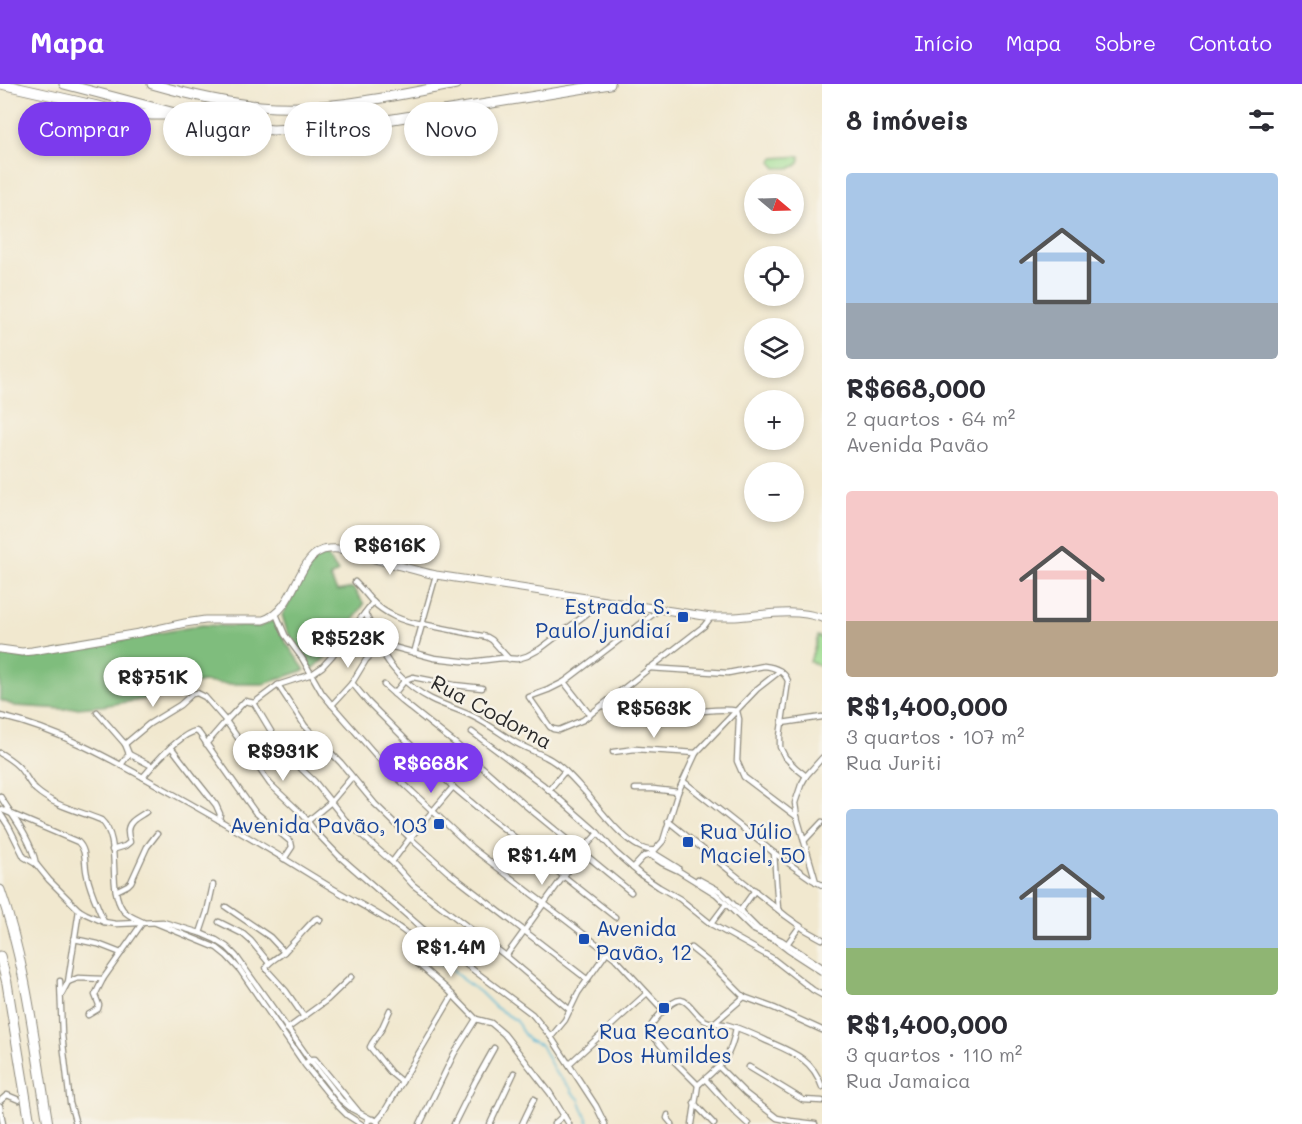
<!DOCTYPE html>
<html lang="pt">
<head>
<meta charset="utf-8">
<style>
	body { margin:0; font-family:Mali,sans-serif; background:#f7f7f7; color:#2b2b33; height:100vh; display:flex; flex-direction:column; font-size:22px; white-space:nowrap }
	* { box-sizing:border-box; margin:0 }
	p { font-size:20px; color:#7c7c81 }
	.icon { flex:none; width:33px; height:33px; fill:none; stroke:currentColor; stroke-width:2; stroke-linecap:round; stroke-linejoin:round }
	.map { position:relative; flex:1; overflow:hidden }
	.drawer { display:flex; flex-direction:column; background:#fff; width:480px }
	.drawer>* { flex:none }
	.hud { position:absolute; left:18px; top:18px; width:570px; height:54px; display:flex; gap:12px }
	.needle { width:39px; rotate:109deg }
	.fabs { position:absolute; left:744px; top:90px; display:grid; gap:12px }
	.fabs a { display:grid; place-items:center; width:60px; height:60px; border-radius:50%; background:#fff; box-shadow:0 3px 9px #0003; font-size:30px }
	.price { position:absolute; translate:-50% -51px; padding:0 14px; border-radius:21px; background:#fff; color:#222; font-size:20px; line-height:39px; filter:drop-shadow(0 2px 3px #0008) }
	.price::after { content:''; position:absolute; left:50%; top:36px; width:18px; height:14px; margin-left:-9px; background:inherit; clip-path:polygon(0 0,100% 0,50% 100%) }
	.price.on { background:#7c3aed; color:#fff }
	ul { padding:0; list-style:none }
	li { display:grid; align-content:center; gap:12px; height:318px; padding:0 24px }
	li span { display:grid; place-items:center; height:186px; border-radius:6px; color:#555 }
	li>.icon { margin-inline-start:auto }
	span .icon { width:108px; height:108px; fill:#fffc; stroke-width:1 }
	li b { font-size:26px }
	h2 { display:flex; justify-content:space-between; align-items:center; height:72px; padding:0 24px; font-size:26px }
	.pill { padding:0 21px; border-radius:27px; background:#fff; box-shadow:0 3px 9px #0003; font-size:21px; line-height:54px }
	.pill.on { background:#7c3aed; color:#fff }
	header { display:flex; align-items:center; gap:36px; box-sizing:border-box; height:84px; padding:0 30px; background:#7c3aed; color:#fff }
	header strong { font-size:28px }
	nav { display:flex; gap:33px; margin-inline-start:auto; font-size:21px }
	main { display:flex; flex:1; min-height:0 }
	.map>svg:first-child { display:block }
	.green { fill:#9fde93; stroke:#65845f; stroke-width:1.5 }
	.forest { fill:#7fbd7d; stroke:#557454; stroke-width:1.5 }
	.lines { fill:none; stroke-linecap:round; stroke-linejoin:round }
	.stream { stroke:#57b7d6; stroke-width:1.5 }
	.street-casing { stroke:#8e8a7d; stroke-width:7 }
	.secondary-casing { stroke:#8e8a7d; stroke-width:9 }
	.highway-casing { stroke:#8e8a7d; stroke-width:11 }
	.street { stroke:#fff; stroke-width:4.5 }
	.secondary { stroke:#fff; stroke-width:7 }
	.highway { stroke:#fff; stroke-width:9 }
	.transit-dot { fill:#1a4fb4; stroke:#f7f3e8; stroke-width:2 }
	.labels { text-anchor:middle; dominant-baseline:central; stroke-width:5; stroke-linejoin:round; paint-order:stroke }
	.transit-label { font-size:21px; fill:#164399; stroke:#f7f3e8; text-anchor:end }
	.street-label { font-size:21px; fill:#2b2b2b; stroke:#f7f3e8 }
</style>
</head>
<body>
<header>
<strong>Mapa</strong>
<nav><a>Início</a><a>Mapa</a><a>Sobre</a><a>Contato</a></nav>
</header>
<main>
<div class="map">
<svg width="822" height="1040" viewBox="0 0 822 1040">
	<rect width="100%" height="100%" fill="#f7f3e8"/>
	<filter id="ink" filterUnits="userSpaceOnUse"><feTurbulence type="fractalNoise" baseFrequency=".0167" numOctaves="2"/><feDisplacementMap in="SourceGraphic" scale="12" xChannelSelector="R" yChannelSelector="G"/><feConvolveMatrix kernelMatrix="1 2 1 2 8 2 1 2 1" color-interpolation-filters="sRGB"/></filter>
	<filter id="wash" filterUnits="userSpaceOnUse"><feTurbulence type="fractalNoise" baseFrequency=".008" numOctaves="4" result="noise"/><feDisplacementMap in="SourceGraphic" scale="24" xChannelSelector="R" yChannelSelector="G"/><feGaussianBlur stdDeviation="1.35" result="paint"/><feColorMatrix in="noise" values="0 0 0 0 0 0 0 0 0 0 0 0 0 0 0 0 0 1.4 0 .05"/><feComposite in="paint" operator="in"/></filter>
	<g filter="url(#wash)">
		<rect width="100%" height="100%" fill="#f1e8cf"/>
		<!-- green -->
		<g class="green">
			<path d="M 800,72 C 801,86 787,84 776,84 L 771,78 L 774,74 Z"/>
			<path d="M 818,552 L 822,554 L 822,582 L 810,578 Z"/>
		</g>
		<!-- forest -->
		<g class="forest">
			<path d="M 326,470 L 338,488 L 330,493 L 337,507 L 353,504 L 364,520 L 334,565 L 313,585 L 287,547 L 282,531 L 314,476 Z"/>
			<path d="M 274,536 L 287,560 L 305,586 L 264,600 L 225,600 L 202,598 L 145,615 L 102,622 L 64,625 L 15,622 L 0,616 L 0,567 L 26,574 L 202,541 L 259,543 Z"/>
		</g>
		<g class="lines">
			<!-- stream -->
			<path class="stream" d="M 420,871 L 429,877 L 438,879 L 451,884 L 463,896 L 480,908 L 495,923 L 517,937 L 521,946 L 529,957 L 541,961 L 555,988 L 571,1005 L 572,1008 L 579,1015 L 589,1040"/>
		</g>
	</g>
	<g filter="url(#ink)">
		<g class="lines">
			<defs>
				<g id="street">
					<path d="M 355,498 C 361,504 366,510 371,516 C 386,531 402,537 422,541"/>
					<path d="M 582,513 L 585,530"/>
					<path d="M 660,525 L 564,598 L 548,606 L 529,613 L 550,643 L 553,645 L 559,646 L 583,636 L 704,542 L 711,533"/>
					<path d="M 365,529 L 378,555 L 393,563 L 434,574 L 470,578 L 502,574 L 517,575 L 527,572 L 540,565 L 605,516"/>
					<path d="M 276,530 L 285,551 L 302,574 L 322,609 L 332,621 L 388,685 L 472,764 L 615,874 L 664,927"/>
					<path d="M 422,540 L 487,553 L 492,556 L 509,575"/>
					<path d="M 378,555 C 384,581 409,604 431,615 C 445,622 460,626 474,633 C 488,640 500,649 513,657 C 524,664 535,667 546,673 C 562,681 575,697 587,710 C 601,727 632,770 655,766 L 663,757 L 678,708 L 696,669 L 757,605 L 780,587"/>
					<path d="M 414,569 L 436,491"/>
					<path d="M 649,584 L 728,589 L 764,582 C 775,583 784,587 788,597 L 780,652 L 780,663 L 785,673 L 796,684 L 806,692"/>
					<path d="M 564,598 L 590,631"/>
					<path d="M 352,599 L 368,618 L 453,703 L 484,729 L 615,833"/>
					<path d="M 278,601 L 305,642 L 341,679 L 375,720 L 410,754 L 448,788 L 588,896"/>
					<path d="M 384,601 L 402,617 L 456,660 L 525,721 L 631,808"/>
					<path d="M 394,610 L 405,596 L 413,593 L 454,601 L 482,604"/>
					<path d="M 254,619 L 275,654 L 293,677 L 314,697 L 346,737 L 392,778 L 413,801 L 506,872 L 570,926"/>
					<path d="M 332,621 L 352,599 L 366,576 L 380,562"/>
					<path d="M 602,622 L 689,628 C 704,628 722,623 737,627 L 739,635 L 737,677 L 744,693 L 797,733"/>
					<path d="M 97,628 L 125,660 L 129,670 L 121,681"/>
					<path d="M 0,632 C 60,646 113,676 166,706 C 220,736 274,768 327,801 C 356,819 390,834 416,857"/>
					<path d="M 782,639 L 822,633"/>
					<path d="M 472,648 L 542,700 L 598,749 L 616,769 L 641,791 L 659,803 L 680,815 L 711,840 L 772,874 L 813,906 L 822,911"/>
					<path d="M 125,660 L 149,640 L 180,621 L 192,610 L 197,609 L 205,613 L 226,637 L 270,700 L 303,731 L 315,747 L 339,772 L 424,846 L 468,882 L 532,930 L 551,953 L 596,1022 L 605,1040"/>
					<path d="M 206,660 L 226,637 L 245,617 L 254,619 L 278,601 L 312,590 L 322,583 L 332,572 L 373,518"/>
					<path d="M 171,663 L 197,697 L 216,721 L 220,730 L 219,736"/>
					<path d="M 613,668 L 635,665 L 696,669"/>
					<path d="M 0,669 C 8,674 17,679 22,687 C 27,693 30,701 36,706 C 54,722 79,727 101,736 C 123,756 106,803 123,826 C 128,832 136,835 143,838 L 103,895 L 95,911 L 99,921 L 98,925 L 88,931"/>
					<path d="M 129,670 L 152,682"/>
					<path d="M 442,692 L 462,666"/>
					<path d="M 143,693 C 154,680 180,650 196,647 L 199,649 L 255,728 L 291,758 L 292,763 L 284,775"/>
					<path d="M 683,697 L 774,769 L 811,795 L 822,801"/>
					<path d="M 635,705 L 653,705 L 678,708"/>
					<path d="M 549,706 L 565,687"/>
					<path d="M 0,712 C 13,733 31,755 36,780"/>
					<path d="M 0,725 L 78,758 C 87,766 84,780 87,791 C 90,807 98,822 104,838"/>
					<path d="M 0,729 L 9,743 L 24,773 L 36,780 L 49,796 L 79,826 L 86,830 L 104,838 L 116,840 L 163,838 L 200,849 L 216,856 L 227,863 L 236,872 L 310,976 L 341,1016 L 352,1025 L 371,1035"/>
					<path d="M 308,737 L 331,718 L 352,693"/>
					<path d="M 668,737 L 786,832 L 804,845 L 822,855"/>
					<path d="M 804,757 L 822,738"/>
					<path d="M 112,766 L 125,762 L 130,758 C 129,755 128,751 128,747 C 128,737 139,733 146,728"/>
					<path d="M 652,768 L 678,784"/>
					<path d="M 774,769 L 778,825"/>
					<path d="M 643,773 L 650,771 L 662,779 L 679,787 L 716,810 L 752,845 L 775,856 L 788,866 L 822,888"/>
					<path d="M 392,778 L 410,754 L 453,703"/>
					<path d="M 633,784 L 644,772"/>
					<path d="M 698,795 L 720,807 L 758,845 L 781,856 L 822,883"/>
					<path d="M 816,798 L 797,733 L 795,719 L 801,701 L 806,692 L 822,674"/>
					<path d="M 116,807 L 128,801 L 131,798 L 147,763 L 157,750"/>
					<path d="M 226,823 L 270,853 L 284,868"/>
					<path d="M 740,827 L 755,806"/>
					<path d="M 219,838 L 243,850 L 251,857 L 269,879"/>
					<path d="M 156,839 L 217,864 L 227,872 L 240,886 L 305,981 L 338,1022 L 347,1031 L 361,1040"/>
					<path d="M 711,840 L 726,820"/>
					<path d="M 424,846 L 416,857 L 413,870 L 417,879 L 447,905 L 476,935 L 491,939 L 504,950 L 550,1009 L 569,1040"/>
					<path d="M 200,849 L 207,828 L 213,801"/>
					<path d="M 74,855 L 98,860 L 121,869"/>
					<path d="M 787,860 L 800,842"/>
					<path d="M 691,864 L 711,880 L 744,913 L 774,924 L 822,946"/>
					<path d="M 506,872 L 582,767 L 598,749"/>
					<path d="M 60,897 L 62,951 L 70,1019 L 76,1040"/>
					<path d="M 68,898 L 79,826"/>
					<path d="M 61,911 L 68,898 L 78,894 L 103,895"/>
					<path d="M 390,926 L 381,946 L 372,959 L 370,963 L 391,989 L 402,998"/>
					<path d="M 304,933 L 286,907 L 267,886 L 266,883 C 271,876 279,873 285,867 C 295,857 305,845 315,835 L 318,834 L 320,836"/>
					<path d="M 714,939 L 744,913"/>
					<path d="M 287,945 L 327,916 L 351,893"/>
					<path d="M 551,953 L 565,936 L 578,909 L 607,868"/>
					<path d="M 307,978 L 312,975 L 315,975 L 358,1027"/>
					<path d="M 569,980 L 647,909"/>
					<path d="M 749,983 L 803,1016 L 822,1017"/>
					<path d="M 720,984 L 745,1009 L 777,1034 L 791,1037 L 815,1040"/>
					<path d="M 705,995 L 736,1029 L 748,1040"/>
					<path d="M 698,1001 L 673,976 L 649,947 C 651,938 672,915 681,916 C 690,917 696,933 706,937 C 713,940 721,939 728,941 C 742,945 755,951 767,957 C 792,968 813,975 822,1003"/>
					<path d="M 698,1001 C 721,981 730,976 736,944"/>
					<path d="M 0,1017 L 7,1011 L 19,1016"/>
					<path d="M 694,1019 L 714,1040"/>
					<path d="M 0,1022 L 3,1040"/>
					<path d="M 668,1031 L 667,1034 L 672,1040"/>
					<path d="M 377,1037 L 383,1030 L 453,911"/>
					<path d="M 367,1040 L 368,1036 L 373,1035 L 377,1037 L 378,1040"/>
					<path d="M 420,1040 L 454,970 L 476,935"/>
					<path d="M 454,1040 L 475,998 L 494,964"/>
					<path d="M 490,1040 L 514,989"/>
					<path d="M 522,1040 L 534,1015"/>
					<path d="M 554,1040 L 564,1031"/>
					<path d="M 692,1040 L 698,1001"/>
				</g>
				<path id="secondary" d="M 0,565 L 22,568 L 32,567 L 139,549 L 185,539 L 205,536 L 263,536 C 298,526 296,467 329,465 C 345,463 363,471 378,476 C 397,481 417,487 436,491 L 711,533 C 719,533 727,533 735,533 C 765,531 793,524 822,534"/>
				<g id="highway">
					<path d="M 1,0 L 124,28 L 152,31 L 169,31"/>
					<path d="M 64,0 L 217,40 L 273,46 L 356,41 L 610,0"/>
					<path d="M 152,0 C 187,10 224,19 260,22 C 327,28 392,12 456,0"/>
					<path d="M 0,806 C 26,879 35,963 48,1040"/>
					<path d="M 0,872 L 7,899 L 30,1040"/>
				</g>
			</defs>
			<!-- street casing -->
			<use href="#street" class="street-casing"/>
			<!-- secondary casing -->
			<use href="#secondary" class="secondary-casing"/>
			<!-- highway casing -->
			<use href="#highway" class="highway-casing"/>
			<!-- street -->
			<use href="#street" class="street"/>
			<!-- secondary -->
			<use href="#secondary" class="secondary"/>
			<!-- highway -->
			<use href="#highway" class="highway"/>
		</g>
	</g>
	<!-- markers -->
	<g class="transit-dot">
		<rect x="677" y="527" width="12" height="12" rx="3"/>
		<rect x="433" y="734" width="12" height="12" rx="3"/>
		<rect x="682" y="752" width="12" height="12" rx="3"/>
		<rect x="578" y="849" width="12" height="12" rx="3"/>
		<rect x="658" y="918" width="12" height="12" rx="3"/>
	</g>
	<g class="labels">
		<!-- transit labels -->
		<g class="transit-label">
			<text x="671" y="521">Estrada S.<tspan x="671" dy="24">Paulo/jundiaí</tspan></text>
			<text x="427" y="740">Avenida Pavão, 103</text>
			<text x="700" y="746" text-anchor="start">Rua Júlio<tspan x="700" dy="24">Maciel, 50</tspan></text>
			<text x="596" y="843" text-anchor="start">Avenida<tspan x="596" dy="24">Pavão, 12</tspan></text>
			<text x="664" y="946" text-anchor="middle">Rua Recanto<tspan x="664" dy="24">Dos Humildes</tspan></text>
		</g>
		<!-- street labels -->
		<g class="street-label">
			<text transform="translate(492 627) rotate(28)">Rua Codorna</text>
		</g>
	</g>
</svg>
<div class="fabs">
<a><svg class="needle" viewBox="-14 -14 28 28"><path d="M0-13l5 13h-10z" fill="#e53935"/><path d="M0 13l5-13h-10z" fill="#7c7c81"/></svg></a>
<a><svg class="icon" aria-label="locate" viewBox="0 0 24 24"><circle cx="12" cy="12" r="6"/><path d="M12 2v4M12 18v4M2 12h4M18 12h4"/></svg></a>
<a><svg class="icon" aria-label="layers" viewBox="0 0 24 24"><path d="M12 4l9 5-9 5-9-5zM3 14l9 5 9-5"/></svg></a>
<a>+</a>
<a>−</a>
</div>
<b class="price" style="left:390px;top:492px">R$616K</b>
<b class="price" style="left:348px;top:585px">R$523K</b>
<b class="price" style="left:153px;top:624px">R$751K</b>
<b class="price" style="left:654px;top:655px">R$563K</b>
<b class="price" style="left:283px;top:698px">R$931K</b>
<b class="price on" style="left:431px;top:710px">R$668K</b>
<b class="price" style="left:542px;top:802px">R$1.4M</b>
<b class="price" style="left:451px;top:894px">R$1.4M</b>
<div class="hud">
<a class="pill on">Comprar</a>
<a class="pill">Alugar</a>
<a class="pill">Filtros</a>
<a class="pill">Novo</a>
</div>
</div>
<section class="drawer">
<h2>8 imóveis<svg class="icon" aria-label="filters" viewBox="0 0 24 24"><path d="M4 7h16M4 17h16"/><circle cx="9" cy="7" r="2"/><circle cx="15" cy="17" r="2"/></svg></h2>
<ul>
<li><span style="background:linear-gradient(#a9c7e8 70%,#9aa5b1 0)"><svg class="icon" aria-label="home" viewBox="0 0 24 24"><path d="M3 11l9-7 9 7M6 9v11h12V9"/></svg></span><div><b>R$668,000</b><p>2 quartos · 64 m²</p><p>Avenida Pavão</p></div></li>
<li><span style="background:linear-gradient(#f6c9c9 70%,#b9a48a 0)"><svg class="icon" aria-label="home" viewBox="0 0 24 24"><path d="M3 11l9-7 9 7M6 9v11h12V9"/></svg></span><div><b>R$1,400,000</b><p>3 quartos · 107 m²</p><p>Rua Juriti</p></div></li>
<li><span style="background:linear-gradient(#a9c7e8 75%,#8fb573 0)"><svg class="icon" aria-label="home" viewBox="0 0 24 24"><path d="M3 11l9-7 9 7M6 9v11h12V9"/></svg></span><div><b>R$1,400,000</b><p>3 quartos · 110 m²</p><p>Rua Jamaica</p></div></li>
</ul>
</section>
</main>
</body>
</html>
